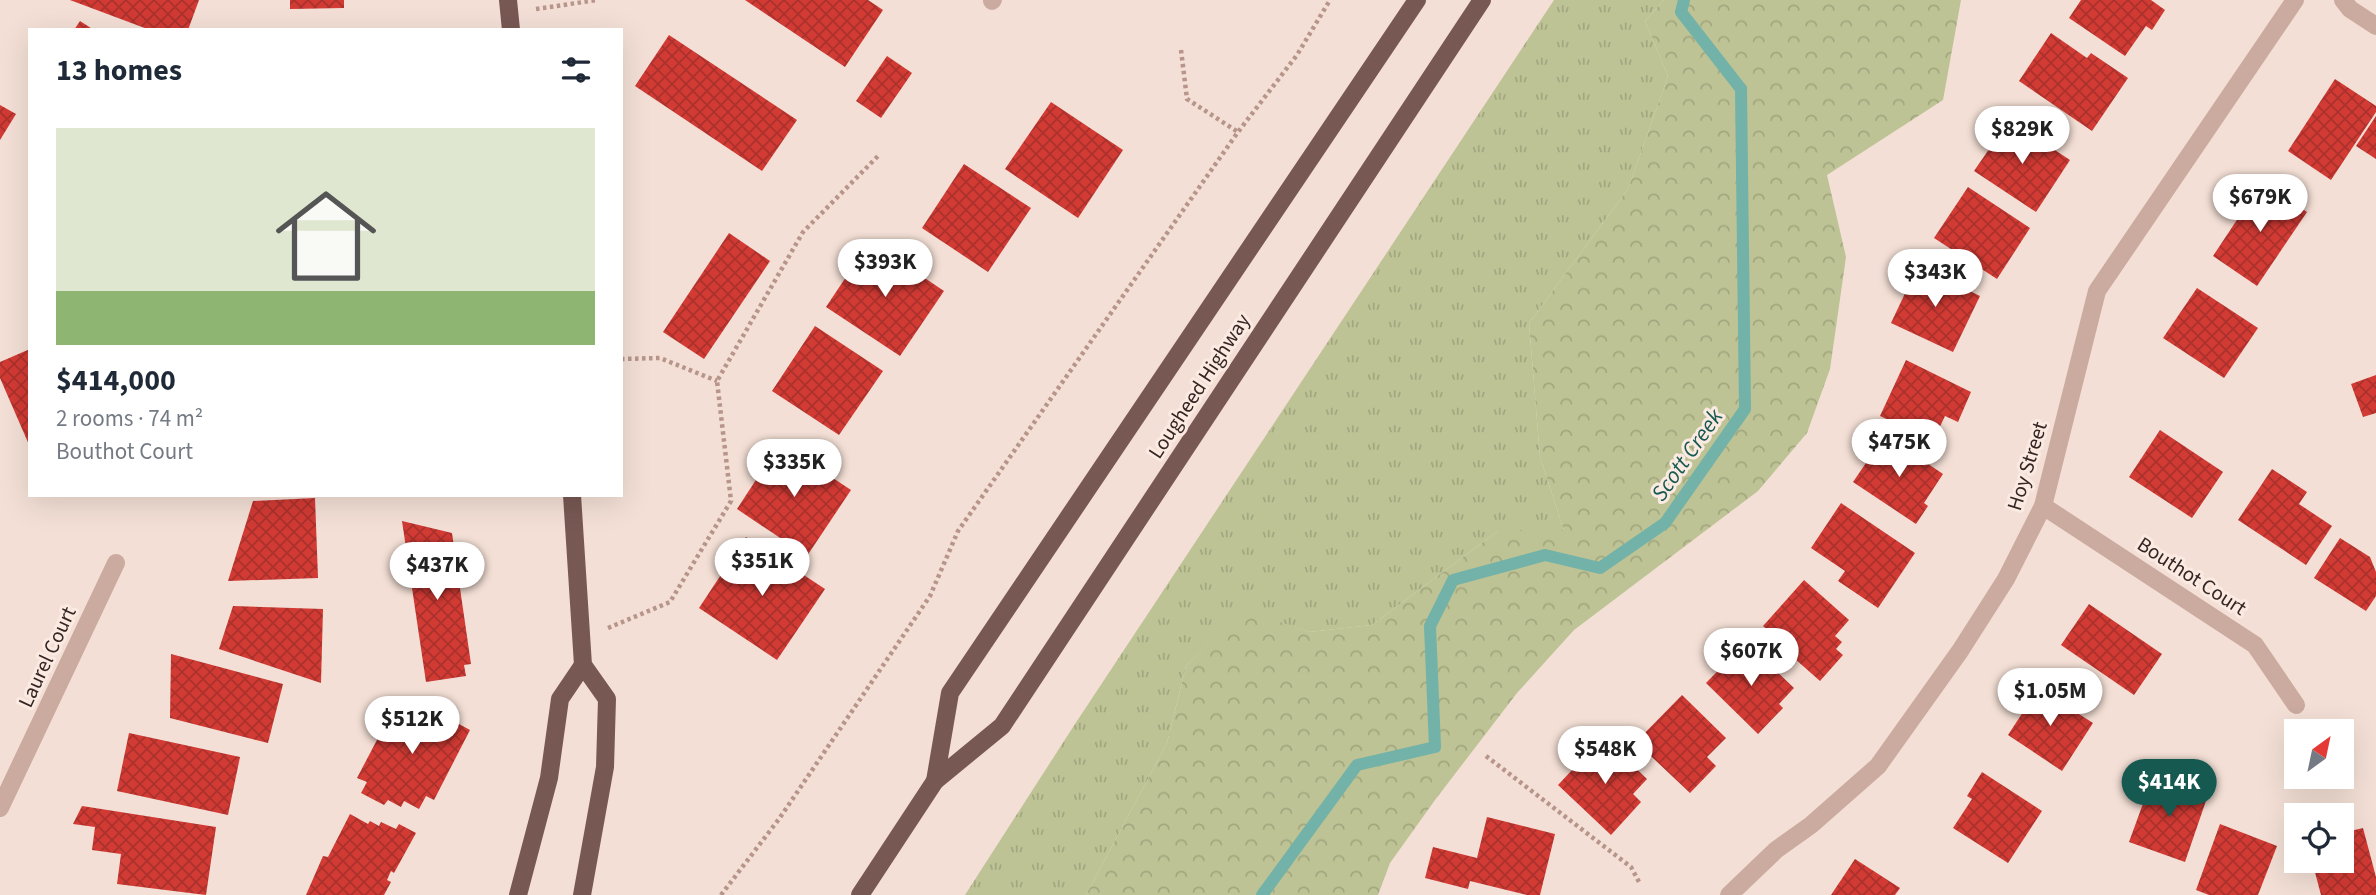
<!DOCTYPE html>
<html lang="en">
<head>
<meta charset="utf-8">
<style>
	body { margin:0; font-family:"Source Sans 3",sans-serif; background:#f6f6f7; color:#1f2937; height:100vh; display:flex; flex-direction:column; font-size:26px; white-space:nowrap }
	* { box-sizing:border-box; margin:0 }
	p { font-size:23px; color:#747a83 }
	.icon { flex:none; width:38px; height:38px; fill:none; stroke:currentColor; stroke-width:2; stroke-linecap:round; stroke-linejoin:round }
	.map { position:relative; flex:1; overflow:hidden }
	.details { position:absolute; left:28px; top:28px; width:595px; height:469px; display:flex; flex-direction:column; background:#fff; border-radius:0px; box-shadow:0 7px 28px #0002 }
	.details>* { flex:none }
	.needle { width:46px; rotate:33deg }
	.controls { position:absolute; left:2284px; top:719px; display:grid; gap:14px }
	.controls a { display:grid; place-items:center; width:70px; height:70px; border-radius:0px; background:#fff; box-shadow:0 7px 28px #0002; font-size:35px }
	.price { position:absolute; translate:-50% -60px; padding:0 16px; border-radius:24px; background:#fff; color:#222; font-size:23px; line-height:46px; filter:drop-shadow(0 2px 4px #0008) }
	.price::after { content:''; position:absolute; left:50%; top:42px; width:21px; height:16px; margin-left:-10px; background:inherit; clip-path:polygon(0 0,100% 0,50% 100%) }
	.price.on { background:#165950; color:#fff }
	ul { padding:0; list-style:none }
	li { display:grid; align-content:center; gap:14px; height:371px; padding:0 28px }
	li span { display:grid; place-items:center; height:217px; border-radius:0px; color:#555 }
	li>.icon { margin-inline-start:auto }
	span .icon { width:126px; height:126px; fill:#fffc; stroke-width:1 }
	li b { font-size:30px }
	h2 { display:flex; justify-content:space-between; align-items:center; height:84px; padding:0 28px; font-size:30px }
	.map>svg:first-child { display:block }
	.grass { fill:url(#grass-tufts) }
	.forest { fill:url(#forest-crowns) }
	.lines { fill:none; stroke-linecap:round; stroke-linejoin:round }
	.stream { stroke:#72b2a8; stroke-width:12 }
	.building { fill:url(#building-cross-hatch) }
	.path { stroke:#b7958a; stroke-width:4.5; stroke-dasharray:3.5 3.5; stroke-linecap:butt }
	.minor { stroke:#cbaba0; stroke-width:18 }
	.major { stroke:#785853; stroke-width:18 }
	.labels { text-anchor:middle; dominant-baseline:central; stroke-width:6; stroke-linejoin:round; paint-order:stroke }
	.street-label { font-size:21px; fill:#352624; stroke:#fbeae1 }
	.water-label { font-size:23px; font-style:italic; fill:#165950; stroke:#fbeae1 }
</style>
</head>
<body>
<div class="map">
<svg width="2376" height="895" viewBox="0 0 2376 895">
	<defs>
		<pattern id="grass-tufts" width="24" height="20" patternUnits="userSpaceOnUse" patternTransform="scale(1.75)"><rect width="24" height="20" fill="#bdc394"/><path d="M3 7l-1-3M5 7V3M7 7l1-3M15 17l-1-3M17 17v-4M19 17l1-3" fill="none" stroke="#a3a77f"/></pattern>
		<pattern id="forest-crowns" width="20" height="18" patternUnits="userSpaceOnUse" patternTransform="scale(1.75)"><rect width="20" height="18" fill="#bdc394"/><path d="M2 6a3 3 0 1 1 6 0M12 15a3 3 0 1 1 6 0" fill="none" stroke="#a3a77f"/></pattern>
		<pattern id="building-cross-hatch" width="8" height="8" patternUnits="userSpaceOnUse" patternTransform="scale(1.75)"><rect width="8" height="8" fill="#d23a34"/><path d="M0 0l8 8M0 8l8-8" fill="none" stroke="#ab312c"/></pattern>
	</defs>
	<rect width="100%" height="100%" fill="#f3dfd5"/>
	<!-- grass -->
	<path class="grass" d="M 1554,0 L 1664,0 L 1645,21 L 1668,76 L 1628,189 L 1529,323 L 1540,457 L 1564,531 L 1498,531 L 1372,625 L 1309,632 L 1244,611 L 1186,666 L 1167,743 L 1086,895 L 965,895 L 1075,724 Z"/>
	<!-- forest -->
	<path class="forest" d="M 1664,0 L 1961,0 L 1943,100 L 1827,175 L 1846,257 L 1830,369 L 1807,433 L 1758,491 L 1574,630 L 1517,693 L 1435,800 L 1390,863 L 1378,895 L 1086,895 L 1167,743 L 1186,666 L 1244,610 L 1309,632 L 1372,625 L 1498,531 L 1564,531 L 1540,457 L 1529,323 L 1628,189 L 1668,76 L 1645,21 Z"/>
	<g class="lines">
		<!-- stream -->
		<path class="stream" d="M 1262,895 L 1357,765 L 1435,747 L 1430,626 L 1453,580 L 1545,555 L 1600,568 L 1665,523 L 1745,409 L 1741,89 L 1681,12 L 1684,0"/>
	</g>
	<!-- building -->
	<g class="building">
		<path d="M 70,0 L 199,0 L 188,30 L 150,30 Z"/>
		<path d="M 290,0 L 344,0 L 344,8 L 290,9 Z"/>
		<path d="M 745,0 L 868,0 L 883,10 L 845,67 Z"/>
		<path d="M 2081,0 L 2151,0 L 2165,10 L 2152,30 L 2146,26 L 2125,56 L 2069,18 Z"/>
		<path d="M 80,21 L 94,30 L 74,30 Z"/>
		<path d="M 2051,33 L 2087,58 L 2091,53 L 2128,78 L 2092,131 L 2019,81 Z"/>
		<path d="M 669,35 L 797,120 L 762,171 L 635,86 Z"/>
		<path d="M 887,56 L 912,73 L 881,118 L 856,101 Z"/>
		<path d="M 2335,79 L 2376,106 L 2376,112 L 2331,180 L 2288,151 Z"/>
		<path d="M 1051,102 L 1123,150 L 1078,218 L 1005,169 Z"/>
		<path d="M 0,105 L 16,114 L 0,140 Z"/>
		<path d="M 2376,116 L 2376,159 L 2356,146 Z"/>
		<path d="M 2009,120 L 2070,160 L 2036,212 L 1974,171 Z"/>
		<path d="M 964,164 L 1031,208 L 988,272 L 922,228 Z"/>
		<path d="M 2262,182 L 2307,212 L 2257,286 L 2213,256 Z"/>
		<path d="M 1968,187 L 2030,228 L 1997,279 L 1934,238 Z"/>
		<path d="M 729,233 L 770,261 L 704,359 L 663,332 Z"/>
		<path d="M 870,241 L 944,291 L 900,356 L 826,307 Z"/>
		<path d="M 1918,266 L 1980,296 L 1953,352 L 1891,323 Z"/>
		<path d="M 2197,288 L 2258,328 L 2224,378 L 2163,338 Z"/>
		<path d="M 815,326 L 883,371 L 839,435 L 772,391 Z"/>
		<path d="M 30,349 L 30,447 L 0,378 L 0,362 Z"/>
		<path d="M 1906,360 L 1971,392 L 1958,422 L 1945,416 L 1933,441 L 1880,416 Z"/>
		<path d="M 2376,375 L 2376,413 L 2363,417 L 2351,384 Z"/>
		<path d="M 2160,430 L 2223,472 L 2192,518 L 2129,477 Z"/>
		<path d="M 1885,435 L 1943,474 L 1924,503 L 1928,506 L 1916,524 L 1853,482 Z"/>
		<path d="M 780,443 L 851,490 L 807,556 L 737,509 Z"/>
		<path d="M 2272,469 L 2307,492 L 2299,504 L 2332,526 L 2306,565 L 2238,520 Z"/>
		<path d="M 315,498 L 318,578 L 228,581 L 253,501 Z"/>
		<path d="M 1841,503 L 1915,553 L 1878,608 L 1838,581 L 1845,571 L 1811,548 Z"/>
		<path d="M 402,521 L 452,533 L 471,664 L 464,665 L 466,676 L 426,682 Z"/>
		<path d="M 746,537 L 825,589 L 777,660 L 699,608 Z"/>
		<path d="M 2340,538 L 2370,557 L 2376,572 L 2376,596 L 2366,611 L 2314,578 Z"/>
		<path d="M 1804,580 L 1849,620 L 1835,636 L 1842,642 L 1836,649 L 1843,655 L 1820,681 L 1786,651 L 1788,648 L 1763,626 Z"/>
		<path d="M 2089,604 L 2162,654 L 2134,695 L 2061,645 Z"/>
		<path d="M 233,606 L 323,609 L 321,683 L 219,649 Z"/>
		<path d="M 1746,642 L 1794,688 L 1779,704 L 1783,708 L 1758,734 L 1706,683 Z"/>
		<path d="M 171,654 L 283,684 L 268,743 L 170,718 Z"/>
		<path d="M 2032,684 L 2093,723 L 2062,771 L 2008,735 L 2027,706 L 2020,701 Z"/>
		<path d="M 1682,695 L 1726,738 L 1707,757 L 1716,766 L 1690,793 L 1636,742 Z"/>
		<path d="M 398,700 L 420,712 L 424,705 L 470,730 L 434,800 L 426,796 L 419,809 L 404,801 L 401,807 L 388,800 L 384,805 L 361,793 L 367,782 L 357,778 Z"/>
		<path d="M 129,733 L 240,757 L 228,815 L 117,791 Z"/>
		<path d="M 1603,737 L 1647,779 L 1633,794 L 1641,802 L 1611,835 L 1558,785 Z"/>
		<path d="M 1982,772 L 2042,811 L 2008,863 L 1953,828 L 1972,799 L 1967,796 Z"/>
		<path d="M 2152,779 L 2186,791 L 2188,785 L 2209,792 L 2185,862 L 2129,842 Z"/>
		<path d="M 82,806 L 216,827 L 206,895 L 117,884 L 121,854 L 92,850 L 95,827 L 73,824 Z"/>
		<path d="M 350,814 L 368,824 L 370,821 L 379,826 L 381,822 L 396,829 L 399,824 L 416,833 L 394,873 L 391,871 L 387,880 L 391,882 L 384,895 L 306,895 L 323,856 L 328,857 Z"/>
		<path d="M 1487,817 L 1555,834 L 1540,895 L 1527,895 L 1470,881 L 1468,889 L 1425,878 L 1433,847 L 1477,858 Z"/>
		<path d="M 2220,824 L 2277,846 L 2258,895 L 2209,895 L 2196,890 Z"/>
		<path d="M 2363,828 L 2376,877 L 2376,895 L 2321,895 L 2312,861 L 2342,861 L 2342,833 Z"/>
		<path d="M 1855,859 L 1900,888 L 1895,895 L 1831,895 Z"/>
	</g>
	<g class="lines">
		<!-- path -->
		<g class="path">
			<path d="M 536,9 L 597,0"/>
			<path d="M 1181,50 L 1187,99 L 1238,132"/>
			<path d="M 621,359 L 660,358 L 717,381"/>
			<path d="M 608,628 L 670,602 L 731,501 L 717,381 L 803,232 L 879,155"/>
			<path d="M 1486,756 L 1631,867 L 1639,882"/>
			<path d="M 721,895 L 779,819 L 930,596 L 958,531 L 1238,132 L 1297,55 L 1330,0"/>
		</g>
		<!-- minor -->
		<g class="minor">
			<path d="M 2343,0 L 2350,9 L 2376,26"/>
			<path d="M 992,1 L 993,0"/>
			<path d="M 2043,506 L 2255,645 L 2296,705"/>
			<path d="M 0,808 L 116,563"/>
			<path d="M 1729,895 L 1776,850 L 1811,825 L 1878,766 L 1960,651 L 2006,579 L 2043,506 L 2097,291 L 2295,0"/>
		</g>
		<!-- major -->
		<g class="major">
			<path d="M 508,0 L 511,30"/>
			<path d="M 572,495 L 583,665 L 607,699 L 605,767 L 582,895"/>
			<path d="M 935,781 L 950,693 L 1417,0"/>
			<path d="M 518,895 L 549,778 L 560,699 L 583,665"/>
			<path d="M 860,895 L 935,781 L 1002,726 L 1482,0"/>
		</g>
	</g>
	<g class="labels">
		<!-- street labels -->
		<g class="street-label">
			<text transform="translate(1199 386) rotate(-57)">Lougheed Highway</text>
			<text transform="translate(2027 466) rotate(-73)">Hoy Street</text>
			<text transform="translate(2192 576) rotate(33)">Bouthot Court</text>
			<text transform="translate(47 657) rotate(-65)">Laurel Court</text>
		</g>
		<!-- water labels -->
		<g class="water-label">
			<text transform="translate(1687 455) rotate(-55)">Scott Creek</text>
		</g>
	</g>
</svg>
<div class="controls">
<a><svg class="needle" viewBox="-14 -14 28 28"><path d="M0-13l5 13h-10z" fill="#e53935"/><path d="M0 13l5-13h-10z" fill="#747a83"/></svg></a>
<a><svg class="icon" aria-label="locate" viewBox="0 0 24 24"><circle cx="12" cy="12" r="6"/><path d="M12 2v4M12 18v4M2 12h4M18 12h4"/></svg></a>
</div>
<b class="price" style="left:2022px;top:166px">$829K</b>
<b class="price" style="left:2260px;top:234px">$679K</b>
<b class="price" style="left:885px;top:299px">$393K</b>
<b class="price" style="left:1935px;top:309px">$343K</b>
<b class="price" style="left:1899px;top:479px">$475K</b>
<b class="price" style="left:794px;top:499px">$335K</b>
<b class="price" style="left:762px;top:598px">$351K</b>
<b class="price" style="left:437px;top:602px">$437K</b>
<b class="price" style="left:1751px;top:688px">$607K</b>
<b class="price" style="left:2050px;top:728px">$1.05M</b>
<b class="price" style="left:412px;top:756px">$512K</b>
<b class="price" style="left:1605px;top:786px">$548K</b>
<b class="price on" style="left:2169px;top:819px">$414K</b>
<section class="details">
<h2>13 homes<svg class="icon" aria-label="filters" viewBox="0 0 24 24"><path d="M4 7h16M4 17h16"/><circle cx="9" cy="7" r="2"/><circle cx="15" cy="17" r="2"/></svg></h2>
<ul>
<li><span style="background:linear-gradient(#dfe7d0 75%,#8fb573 0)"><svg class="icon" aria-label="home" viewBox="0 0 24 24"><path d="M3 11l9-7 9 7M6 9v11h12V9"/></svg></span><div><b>$414,000</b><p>2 rooms · 74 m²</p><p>Bouthot Court</p></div></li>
</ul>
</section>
</div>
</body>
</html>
